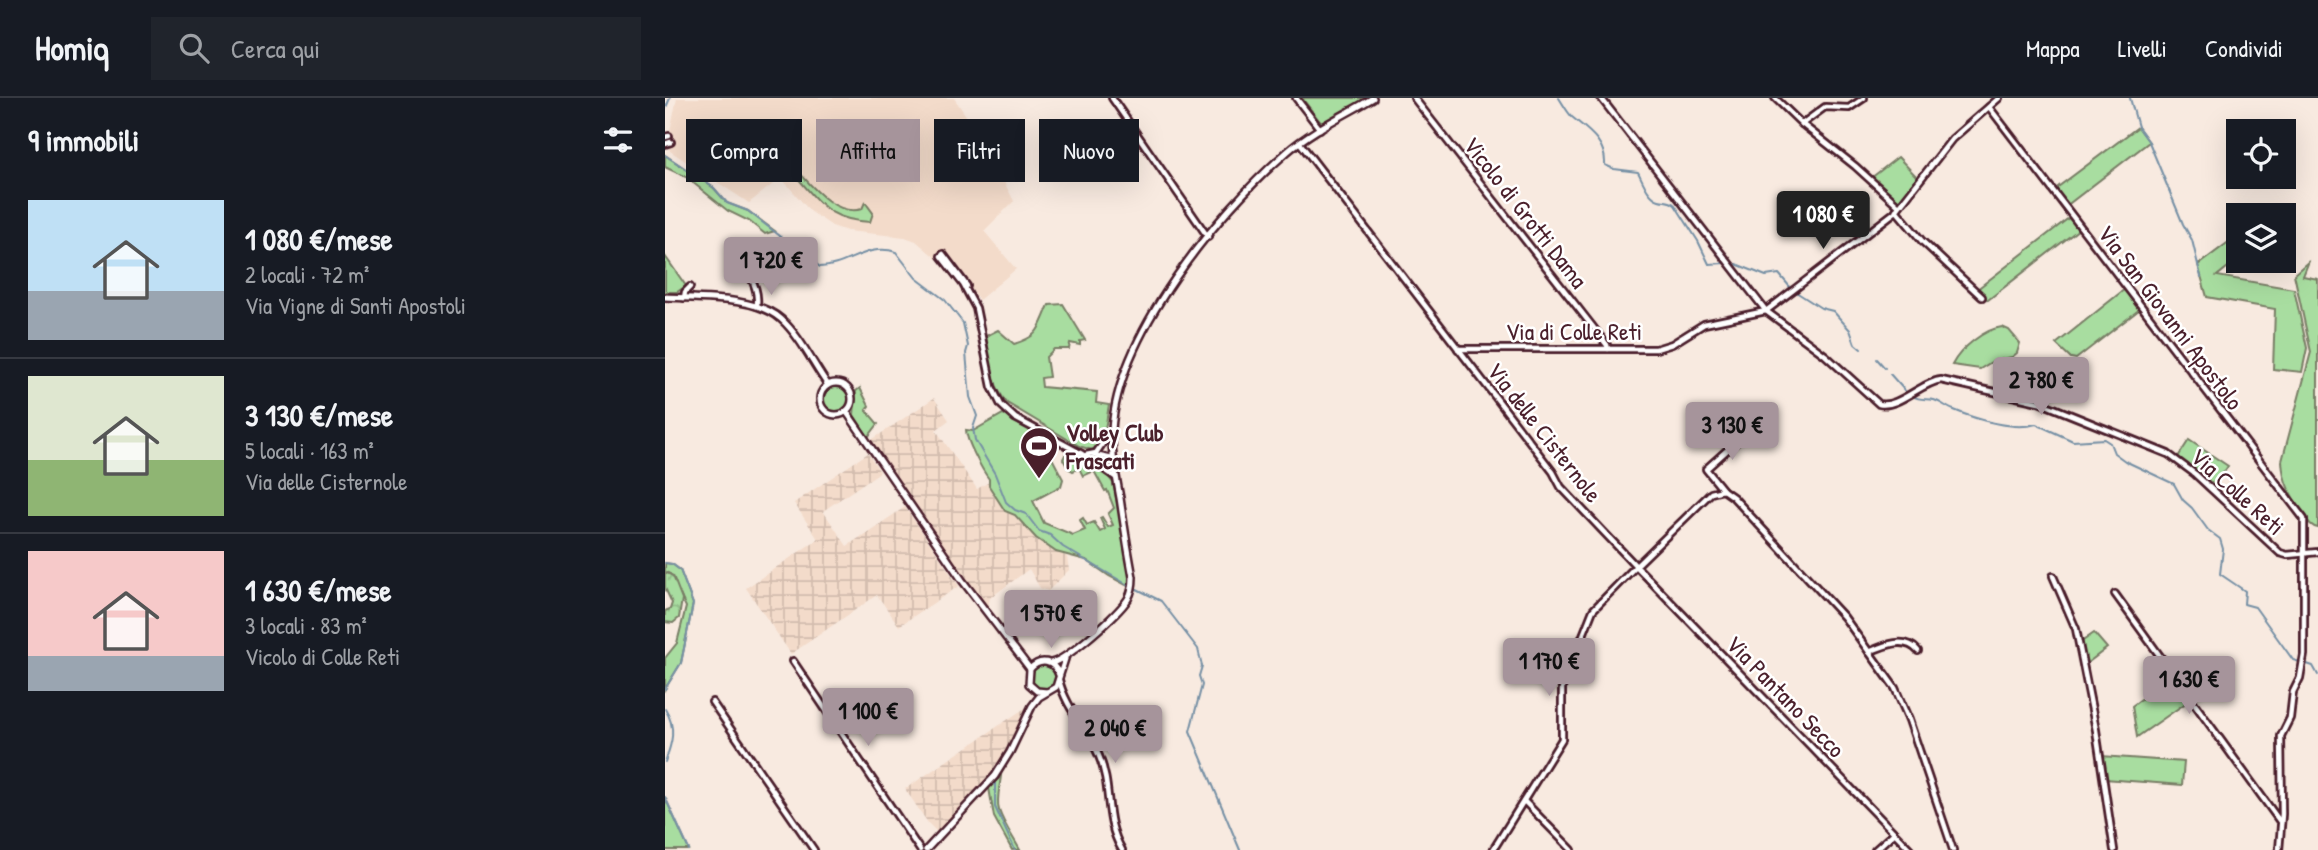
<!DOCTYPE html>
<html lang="it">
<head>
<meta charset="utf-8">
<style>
	body { margin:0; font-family:"Patrick Hand",sans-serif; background:#20242c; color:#f1f3f6; height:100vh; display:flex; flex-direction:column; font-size:26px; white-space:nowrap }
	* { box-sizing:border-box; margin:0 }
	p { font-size:23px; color:#9ea1a6 }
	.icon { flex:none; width:38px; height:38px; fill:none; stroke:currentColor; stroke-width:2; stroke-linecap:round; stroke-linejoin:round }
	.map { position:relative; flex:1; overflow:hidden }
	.drawer { display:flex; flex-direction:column; background:#171b24; width:665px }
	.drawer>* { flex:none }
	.top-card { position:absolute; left:21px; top:21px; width:665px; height:63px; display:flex; gap:14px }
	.tools { position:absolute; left:1561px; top:21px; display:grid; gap:14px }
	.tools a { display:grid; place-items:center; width:70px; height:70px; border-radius:0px; background:#171b24; box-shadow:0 7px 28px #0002; font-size:35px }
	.price { position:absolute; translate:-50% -60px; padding:0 16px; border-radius:7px; background:#a6949b; color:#111; font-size:23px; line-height:46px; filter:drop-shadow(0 2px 4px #0008) }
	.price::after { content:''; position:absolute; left:50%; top:42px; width:21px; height:16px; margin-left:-10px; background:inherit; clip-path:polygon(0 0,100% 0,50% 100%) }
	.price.current { background:#222; color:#fff }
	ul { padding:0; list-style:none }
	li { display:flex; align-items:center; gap:21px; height:175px; padding:0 28px }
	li+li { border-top:2px solid #363941 }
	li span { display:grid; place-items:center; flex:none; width:196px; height:140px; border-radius:0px; color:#555 }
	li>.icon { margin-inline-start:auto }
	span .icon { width:84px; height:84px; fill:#fffc; stroke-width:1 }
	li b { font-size:30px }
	h2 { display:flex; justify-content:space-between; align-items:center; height:84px; padding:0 28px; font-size:30px }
	.pill { padding:0 24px; border-radius:0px; background:#171b24; box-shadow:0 7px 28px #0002; font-size:24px; line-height:63px }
	.pill.current { background:#a6949b; color:#111 }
	header { display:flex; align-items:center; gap:42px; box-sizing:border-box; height:98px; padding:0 35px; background:#171b24; border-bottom:2px solid #363941 }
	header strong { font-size:33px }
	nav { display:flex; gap:38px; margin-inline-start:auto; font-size:24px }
	.search { width:490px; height:63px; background:#20242c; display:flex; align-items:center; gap:18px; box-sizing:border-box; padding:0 24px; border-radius:0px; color:#9ea1a6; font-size:26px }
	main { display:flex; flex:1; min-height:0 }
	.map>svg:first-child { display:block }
	.built { fill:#f3dbca }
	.industrial { fill:url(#industrial-grid) }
	.green { fill:#a8dda0; stroke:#797e66; stroke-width:2 }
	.forest { fill:url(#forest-crowns); stroke:#797e66; stroke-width:2 }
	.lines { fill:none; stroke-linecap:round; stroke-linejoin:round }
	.stream { stroke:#7690a5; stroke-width:2 }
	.minor-casing { stroke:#4a1f2b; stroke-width:10 }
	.major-casing { stroke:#4a1f2b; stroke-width:10 }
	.minor { stroke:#fff; stroke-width:4.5 }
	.major { stroke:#fff; stroke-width:5 }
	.labels { text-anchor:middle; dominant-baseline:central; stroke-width:5; stroke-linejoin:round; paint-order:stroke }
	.street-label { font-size:24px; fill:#4a1f2b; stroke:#fff }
	.poi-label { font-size:24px; font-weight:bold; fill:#4a1f2b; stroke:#fff; text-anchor:start }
</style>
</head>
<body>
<header>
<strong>Homiq</strong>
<div class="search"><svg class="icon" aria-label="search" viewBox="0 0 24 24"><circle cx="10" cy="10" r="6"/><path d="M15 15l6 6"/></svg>Cerca qui</div>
<nav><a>Mappa</a><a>Livelli</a><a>Condividi</a></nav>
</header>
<main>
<section class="drawer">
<h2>9 immobili<svg class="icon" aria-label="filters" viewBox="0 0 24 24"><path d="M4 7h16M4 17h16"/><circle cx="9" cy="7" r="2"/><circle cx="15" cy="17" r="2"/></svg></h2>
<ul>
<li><span style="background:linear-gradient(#bfe0f5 65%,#9aa5b1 0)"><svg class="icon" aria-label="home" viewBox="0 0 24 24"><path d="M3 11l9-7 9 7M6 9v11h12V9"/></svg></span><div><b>1 080 €/mese</b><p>2 locali · 72 m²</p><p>Via Vigne di Santi Apostoli</p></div></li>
<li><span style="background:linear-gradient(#dfe7d0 60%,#8fb573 0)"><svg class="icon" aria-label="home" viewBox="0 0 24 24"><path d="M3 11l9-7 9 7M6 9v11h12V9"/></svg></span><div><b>3 130 €/mese</b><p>5 locali · 163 m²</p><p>Via delle Cisternole</p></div></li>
<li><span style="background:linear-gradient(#f6c9c9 75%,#9aa5b1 0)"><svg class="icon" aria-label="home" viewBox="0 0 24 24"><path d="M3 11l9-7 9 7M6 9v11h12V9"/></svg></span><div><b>1 630 €/mese</b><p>3 locali · 83 m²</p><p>Vicolo di Colle Reti</p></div></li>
</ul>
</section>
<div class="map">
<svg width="1653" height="752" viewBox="0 0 1653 752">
	<defs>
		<pattern id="industrial-grid" width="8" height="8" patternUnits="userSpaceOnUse" patternTransform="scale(1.75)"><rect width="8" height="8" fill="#f3dbca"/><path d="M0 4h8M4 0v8" fill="none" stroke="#d2bcae"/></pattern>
		<pattern id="forest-crowns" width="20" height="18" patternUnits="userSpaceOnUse" patternTransform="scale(1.75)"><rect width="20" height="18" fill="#a8dda0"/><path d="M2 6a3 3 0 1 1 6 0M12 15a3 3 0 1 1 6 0" fill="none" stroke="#92bd8a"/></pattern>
	</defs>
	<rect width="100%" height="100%" fill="#f8eae0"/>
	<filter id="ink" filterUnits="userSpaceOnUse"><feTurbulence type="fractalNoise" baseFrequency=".0143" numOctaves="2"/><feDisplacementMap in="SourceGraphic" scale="14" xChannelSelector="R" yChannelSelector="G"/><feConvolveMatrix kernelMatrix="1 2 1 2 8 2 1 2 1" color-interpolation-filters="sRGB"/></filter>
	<g filter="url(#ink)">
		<!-- built -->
		<path class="built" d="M 12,0 L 289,0 L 315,38 L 349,103 L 319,133 L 351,171 L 314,202 L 281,154 L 272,161 L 251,143 L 240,139 L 182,133 L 167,128 L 145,113 L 118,82 L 113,82 L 84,105 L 5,53 L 0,35 L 5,33 Z"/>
		<!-- industrial -->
		<g class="industrial">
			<path d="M 269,300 L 284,322 L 271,332 L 312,391 L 324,384 L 371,440 L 402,459 L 404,472 L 383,493 L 375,490 L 364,471 L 325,500 L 322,514 L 205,343 Z"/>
			<path d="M 203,355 L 215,374 L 158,413 L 182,448 L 240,409 L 294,488 L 234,528 L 212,497 L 126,556 L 81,490 L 153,441 L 129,405 Z"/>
			<path d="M 363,608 L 342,655 L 330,674 L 272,734 L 263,725 L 240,691 Z"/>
		</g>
		<!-- green -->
		<g class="green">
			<path d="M 637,0 L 701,0 L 657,26 Z"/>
			<path d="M 1473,29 L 1484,44 L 1401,108 L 1389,92 Z"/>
			<path d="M 0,57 L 49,90 L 62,105 L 83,113 L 110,133 L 100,136 L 84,123 L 63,113 L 21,79 L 0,69 Z"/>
			<path d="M 1233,59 L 1254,81 L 1236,104 L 1231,103 L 1206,80 Z"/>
			<path d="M 131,71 C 147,88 170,119 197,111 L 200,104 L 208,115 L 205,124 C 162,121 157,107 130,77 L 129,73 Z"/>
			<path d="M 1405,119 L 1414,131 L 1323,202 L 1311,192 Z"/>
			<path d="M 1573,137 L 1573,161 L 1552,178 L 1629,191 L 1642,250 L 1637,274 L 1608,271 L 1610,211 L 1542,199 L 1533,167 Z"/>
			<path d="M 0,158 L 21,188 L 12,194 L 0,194 Z"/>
			<path d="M 1644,163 L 1638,178 L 1653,181 L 1653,430 C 1644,428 1643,422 1638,415 C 1626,398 1618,384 1617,363 L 1646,254 L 1629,176 Z"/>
			<path d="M 1460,191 L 1475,211 L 1411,261 L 1406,260 L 1391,246 Z"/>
			<path d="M 398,206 L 420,242 L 415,243 L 415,247 L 405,245 L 404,251 L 389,251 L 381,259 L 384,279 L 376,280 L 377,289 L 432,294 L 431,305 L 444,307 C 441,322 441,344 427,352 L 414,348 L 342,305 C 326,287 325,260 321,238 L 333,232 L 349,246 C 375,238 373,231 384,207 Z"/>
			<path d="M 1337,229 L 1344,232 L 1355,245 L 1352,255 L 1347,259 L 1328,263 L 1315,271 L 1287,267 C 1295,251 1319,231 1337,229 Z"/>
			<circle cx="171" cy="300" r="13"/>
			<path d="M 195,290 L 204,308 L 201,312 L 213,326 L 203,339 L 189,317 L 191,293 Z"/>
			<path d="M 338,316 L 374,337 L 386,356 L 381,359 L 382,362 L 387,360 L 398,381 L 396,388 L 368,403 L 379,425 L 408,437 L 420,432 L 415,422 L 418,420 L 422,427 L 429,424 L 435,434 L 440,431 L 435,420 L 437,419 L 443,429 L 448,427 L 443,416 L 449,410 L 442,392 L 440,393 L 429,373 L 418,378 L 414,370 L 408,373 L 403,370 L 398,361 L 402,353 L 440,374 L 448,385 L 465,469 L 465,489 L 444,478 L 421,462 L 391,454 L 371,440 L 350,417 L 340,413 L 324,388 L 324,381 C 317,372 301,342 301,332 L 308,333 Z"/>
			<path d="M 1524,342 L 1563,368 L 1548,391 L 1513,359 Z"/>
			<path d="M 0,465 L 7,466 L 15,472 L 28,506 L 16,565 L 0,591 L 0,560 L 12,545 L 21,509 L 5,476 L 0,474 Z"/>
			<path d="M 1429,535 L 1442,550 L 1421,566 L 1415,545 Z"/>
			<circle cx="379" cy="579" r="12"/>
			<path d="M 1503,581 L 1506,585 L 1511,584 L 1525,602 L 1472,639 L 1467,608 Z"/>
			<path d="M 1436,658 L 1519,664 L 1517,687 L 1440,681 Z"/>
			<path d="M 336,678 C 335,687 331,703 334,712 C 338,725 348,739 355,752 L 347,752 L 329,719 L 324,690 Z"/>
			<path d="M 0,699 L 24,752 L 0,752 Z"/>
		</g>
		<!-- forest -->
		<path class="forest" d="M 0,474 L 8,478 L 17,501 L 14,520 L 8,525 L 0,524 L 0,513 L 5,511 L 7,505 L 0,490 Z"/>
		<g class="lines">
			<!-- stream -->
			<g class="stream">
				<path d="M 894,0 C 898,6 902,14 907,19 C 924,33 941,44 940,67 L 949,71 L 973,74 C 978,83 983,99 994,102 C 1001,104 1004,102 1010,107 L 1033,143 L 1044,166 L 1060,165"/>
				<path d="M 1465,0 L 1473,29 L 1484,44 L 1518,126 L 1527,142 L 1536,179"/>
				<path d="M 0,12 L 5,0"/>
				<path d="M 0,57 L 49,90 L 62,105 L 83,113 L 155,169 C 181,169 203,144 231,154 L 251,180 L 280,202 L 298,225 L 303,248 L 301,255 L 305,299 L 312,318 L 308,330 L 310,342 L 330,376 L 341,404 L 350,412 L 361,416 L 374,433 L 385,437 L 398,449 L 463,487"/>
				<path d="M 1071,166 L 1101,178 L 1114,176 L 1125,189"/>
				<path d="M 1131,194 L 1156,210 L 1168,213 L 1185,232 L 1190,246 L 1196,251"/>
				<path d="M 1212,261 L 1220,270"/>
				<path d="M 1225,276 L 1241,294"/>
				<path d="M 1248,298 C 1255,303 1261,300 1269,302 C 1276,304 1282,310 1289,312 C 1310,321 1349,333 1371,326 L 1408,343 L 1439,341 L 1445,345 L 1449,355 L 1460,363 L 1509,386 L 1518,402 L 1527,410 L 1543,432 L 1555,441 L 1558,451 L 1555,476 L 1580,493 L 1579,506 L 1590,509 L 1628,562 L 1635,564"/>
				<path d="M 0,465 L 7,466 L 15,472 L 28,506 L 16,565 L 0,591"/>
				<path d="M 472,491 L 496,503 L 533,551 L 537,568 L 534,578 L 537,587 L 525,633 L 575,752"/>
				<path d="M 1642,566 L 1648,568 L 1653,577"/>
				<path d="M 0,611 C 12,630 7,645 0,664"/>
				<path d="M 330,684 L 330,709 L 350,752"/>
				<path d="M 0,699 L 24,752"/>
			</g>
			<defs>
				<g id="minor">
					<path d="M 447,0 L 543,139"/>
					<path d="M 631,0 L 655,31"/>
					<path d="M 749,0 L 942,247 L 943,251"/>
					<path d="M 936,0 L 1101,213 L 1160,257 L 1214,306 C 1232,311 1257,284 1276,282 L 1374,304 L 1503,356 L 1530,376 L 1615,455 L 1622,457 L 1653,454"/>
					<path d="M 1110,0 L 1137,26 L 1190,68 L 1234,108"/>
					<path d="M 1324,9 L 1639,421 L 1639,557 L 1635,580 L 1628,594 L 1625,620 L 1616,638 L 1617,716 L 1614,752"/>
					<path d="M 1137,26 L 1160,9 L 1184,10 L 1199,0"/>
					<path d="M 0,39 L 4,38"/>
					<path d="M 635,45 L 888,374 L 896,389 L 971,468 L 1046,395 L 1058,392 L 1068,399 L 1179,519 L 1230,590 L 1244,622 L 1288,752"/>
					<path d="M 0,46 L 6,44"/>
					<path d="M 1231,112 L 1257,143 L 1317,199"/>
					<path d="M 278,156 L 302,188"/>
					<path d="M 276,158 L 298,186 L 311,210 L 327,289 L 336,307 L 350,320 L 417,356 L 450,379"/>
					<path d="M 73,160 C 84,176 94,188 92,208"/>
					<path d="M 19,200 L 20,194 L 25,189"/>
					<path d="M 793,251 L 991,251 L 1007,246 L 1039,226 L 1101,213 L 1230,114 L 1287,41 L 1334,0"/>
					<path d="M 421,357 L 431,355 L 446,333"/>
					<path d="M 429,357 L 448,361"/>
					<path d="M 1058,392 L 1041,371 L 1079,337"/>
					<path d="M 1388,478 L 1411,531 L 1431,632 L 1449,752"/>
					<path d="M 1450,496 L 1616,725"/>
					<path d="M 1204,554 C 1220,547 1240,538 1253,553"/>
					<path d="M 128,563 L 255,752"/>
					<path d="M 394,582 C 401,611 423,631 434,658 C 448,691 438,719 457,752"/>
					<path d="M 47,604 L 149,752"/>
					<path d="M 859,703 L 907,752"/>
					<path d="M 828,752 L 897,641 L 897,590 L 928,512 L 971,468 L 1246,752"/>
					<path d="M 1210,752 L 1229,735"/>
				</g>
				<g id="major">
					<path d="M 0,199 C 33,201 90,198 116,221 C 135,238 148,266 163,287"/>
					<circle cx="171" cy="301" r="16"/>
					<path d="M 181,313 L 297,482 L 365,571"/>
					<path d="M 386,565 C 402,562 453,516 463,501 C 467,494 468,487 468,479 C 463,453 459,427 455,400 C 451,378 446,355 447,332 C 453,236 552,115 622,54 C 647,32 680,17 708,0"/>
					<path d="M 382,594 L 372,593 L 364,586 L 365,571 C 375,560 389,562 394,577"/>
					<path d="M 261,752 L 330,678 L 345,654 L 367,608 L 374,599 L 391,589 L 400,561"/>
				</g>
			</defs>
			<!-- minor casing -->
			<use href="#minor" class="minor-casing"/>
			<!-- major casing -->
			<use href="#major" class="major-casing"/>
			<!-- minor -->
			<use href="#minor" class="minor"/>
			<!-- major -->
			<use href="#major" class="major"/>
		</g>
	</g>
	<!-- icons -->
	<defs>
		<symbol id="stadium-pin" viewBox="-11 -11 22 30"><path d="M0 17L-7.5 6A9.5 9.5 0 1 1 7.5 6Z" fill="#4a1f2b" stroke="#fff"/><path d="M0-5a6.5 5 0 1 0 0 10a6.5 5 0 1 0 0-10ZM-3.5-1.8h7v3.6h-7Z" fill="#fff"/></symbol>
	</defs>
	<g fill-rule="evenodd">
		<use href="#stadium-pin" x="352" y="326" width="44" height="60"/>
	</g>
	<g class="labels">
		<!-- street labels -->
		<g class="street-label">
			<text transform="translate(861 114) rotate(52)">Vicolo di Grotti Dama</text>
			<text transform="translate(1506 219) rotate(53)">Via San Giovanni Apostolo</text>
			<text x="909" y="233">Via di Colle Reti</text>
			<text transform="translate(880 334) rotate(52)">Via delle Cisternole</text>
			<text transform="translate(1573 393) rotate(42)">Via Colle Reti</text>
			<text transform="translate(1121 598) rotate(46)">Via Pantano Secco</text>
		</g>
		<!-- poi labels -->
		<g class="poi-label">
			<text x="401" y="334">Volley Club<tspan x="401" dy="28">Frascati</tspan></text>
		</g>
	</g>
</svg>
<div class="tools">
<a><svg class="icon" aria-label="locate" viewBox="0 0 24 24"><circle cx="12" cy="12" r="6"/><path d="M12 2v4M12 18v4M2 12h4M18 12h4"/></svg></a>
<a><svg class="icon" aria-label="layers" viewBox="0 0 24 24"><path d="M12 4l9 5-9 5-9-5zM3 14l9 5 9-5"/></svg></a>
</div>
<b class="price current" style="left:1158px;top:153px">1 080 €</b>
<b class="price" style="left:106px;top:199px">1 720 €</b>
<b class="price" style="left:1376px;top:319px">2 780 €</b>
<b class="price" style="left:1067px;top:364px">3 130 €</b>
<b class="price" style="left:386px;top:552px">1 570 €</b>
<b class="price" style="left:884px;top:600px">1 170 €</b>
<b class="price" style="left:1524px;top:618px">1 630 €</b>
<b class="price" style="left:203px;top:650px">1 100 €</b>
<b class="price" style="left:450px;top:667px">2 040 €</b>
<div class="top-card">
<a class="pill">Compra</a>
<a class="pill current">Affitta</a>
<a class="pill">Filtri</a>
<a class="pill">Nuovo</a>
</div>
</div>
</main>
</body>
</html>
